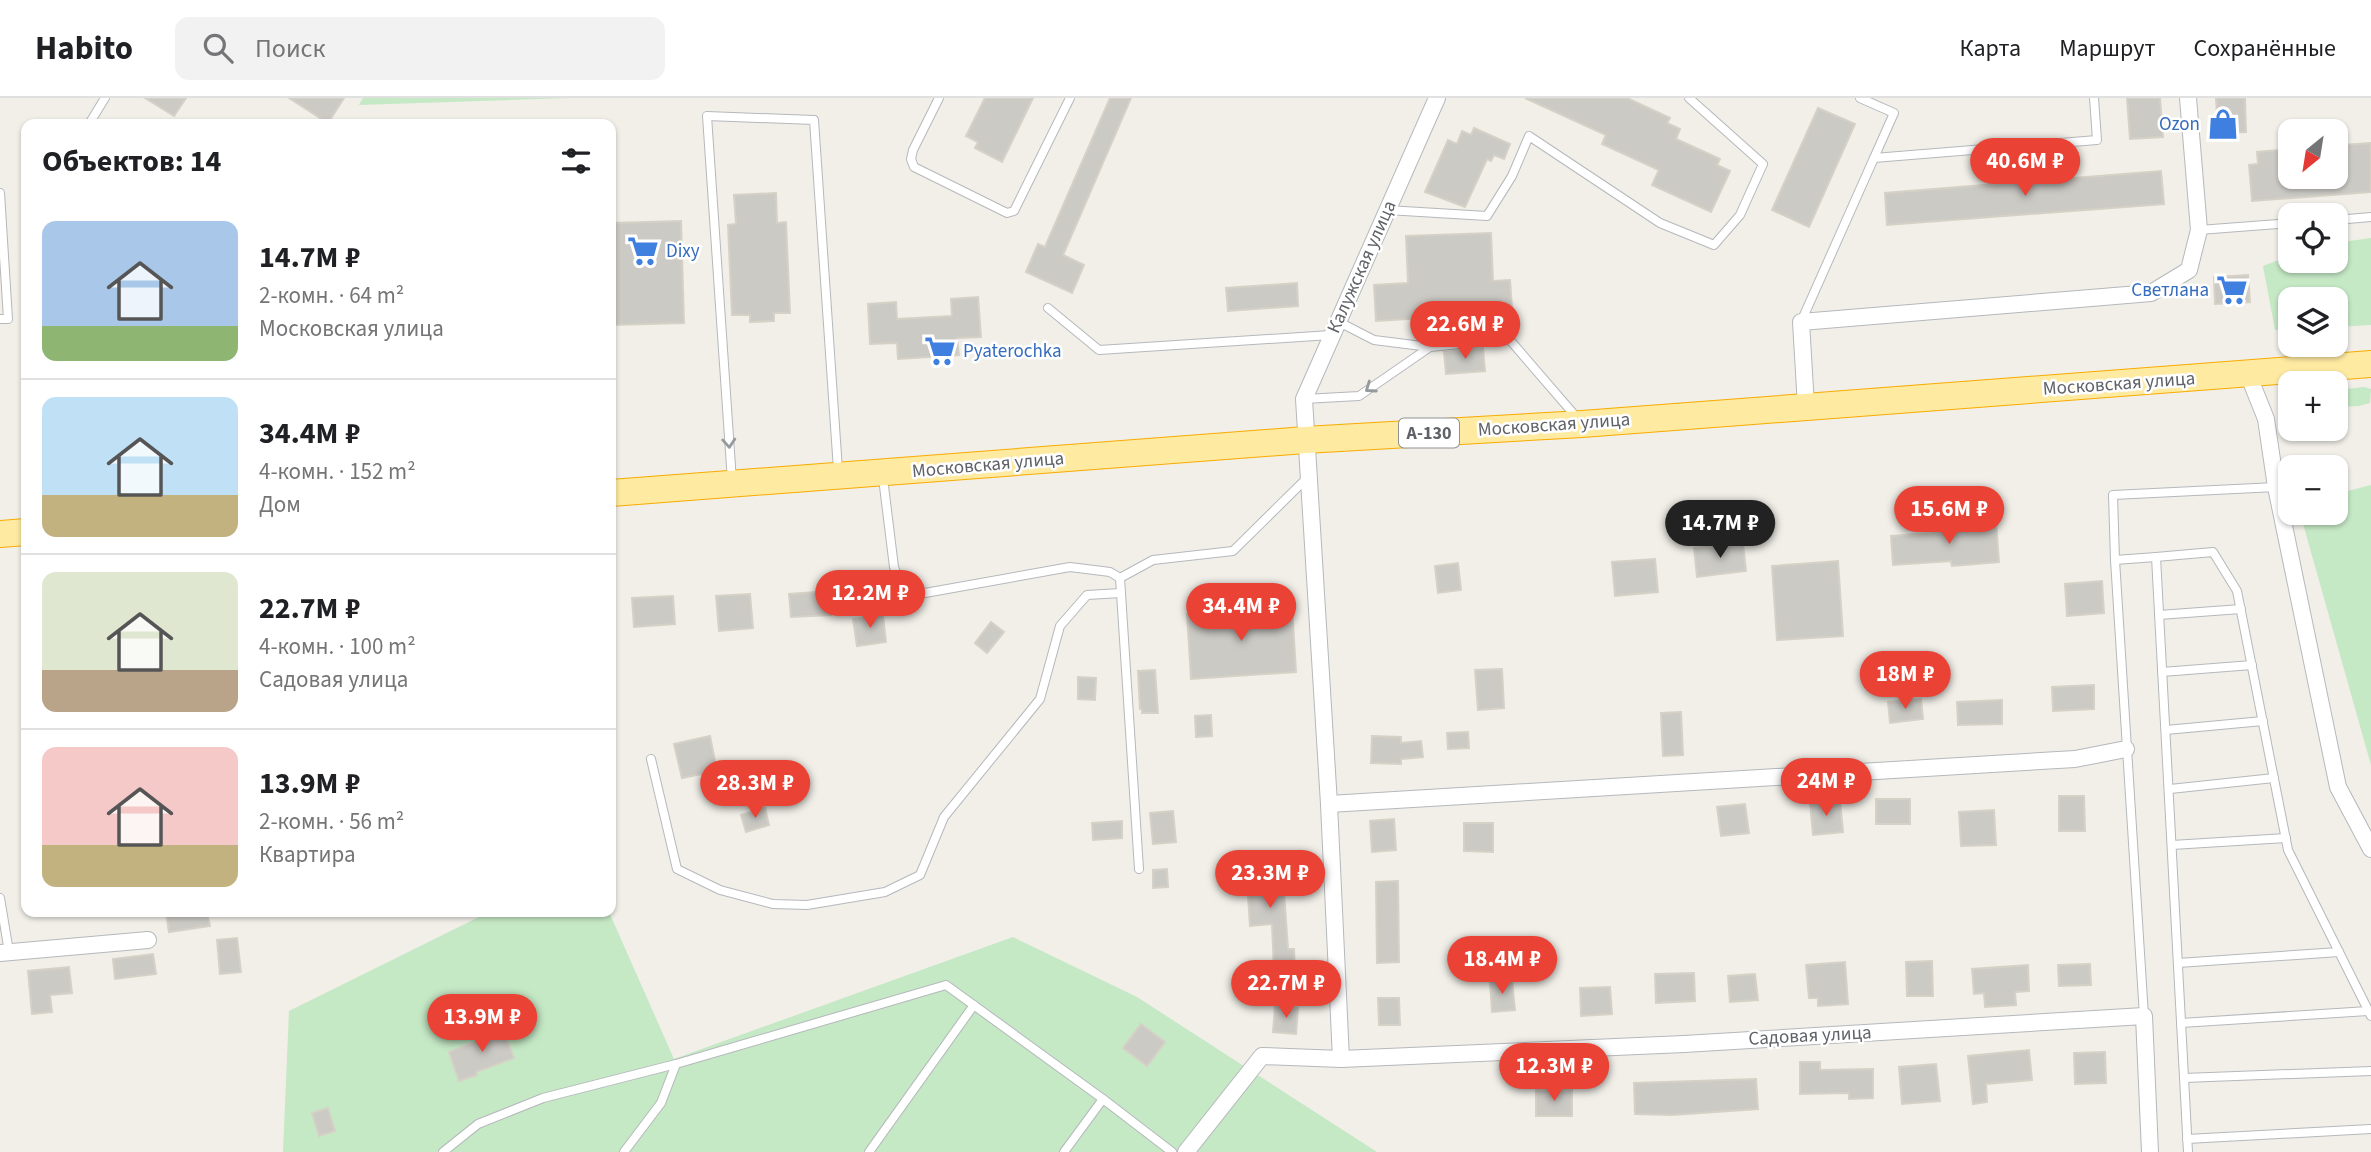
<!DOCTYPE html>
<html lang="ru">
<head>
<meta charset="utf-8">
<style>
	body { margin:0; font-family:"Source Sans 3",sans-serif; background:#f2f2f2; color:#202124; height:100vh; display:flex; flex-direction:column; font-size:26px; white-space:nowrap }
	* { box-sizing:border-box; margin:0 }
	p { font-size:23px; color:#757577 }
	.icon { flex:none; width:38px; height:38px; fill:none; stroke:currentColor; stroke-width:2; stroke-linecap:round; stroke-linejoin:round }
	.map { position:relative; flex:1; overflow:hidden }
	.panel { position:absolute; left:21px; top:21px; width:595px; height:798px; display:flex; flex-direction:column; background:#fff; border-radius:14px; box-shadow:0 2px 5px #0004 }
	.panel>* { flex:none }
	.needle { width:46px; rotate:210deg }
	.controls { position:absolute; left:2278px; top:21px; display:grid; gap:14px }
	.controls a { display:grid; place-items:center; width:70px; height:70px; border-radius:14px; background:#fff; box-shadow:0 2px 5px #0004; font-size:35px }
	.price { position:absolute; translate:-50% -60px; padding:0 16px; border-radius:24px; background:#ea4335; color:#fff; font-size:23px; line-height:46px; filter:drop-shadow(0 2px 4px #0008) }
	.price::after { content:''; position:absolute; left:50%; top:42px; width:21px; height:16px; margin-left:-10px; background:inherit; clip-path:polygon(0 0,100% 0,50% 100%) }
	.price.selected { background:#222; color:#fff }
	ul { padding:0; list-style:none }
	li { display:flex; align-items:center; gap:21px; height:175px; padding:0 21px }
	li+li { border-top:2px solid #e0e0e0 }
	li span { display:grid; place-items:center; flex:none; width:196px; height:140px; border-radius:14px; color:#555 }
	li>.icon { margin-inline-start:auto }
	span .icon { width:84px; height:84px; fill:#fffc; stroke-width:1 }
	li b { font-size:30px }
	h2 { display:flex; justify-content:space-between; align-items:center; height:84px; padding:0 21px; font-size:30px }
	header { display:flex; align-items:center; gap:42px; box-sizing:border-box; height:98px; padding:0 35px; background:#fff; border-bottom:2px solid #e0e0e0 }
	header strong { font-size:33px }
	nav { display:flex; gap:38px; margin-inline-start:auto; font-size:24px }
	.search { width:490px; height:63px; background:#f2f2f2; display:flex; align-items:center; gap:18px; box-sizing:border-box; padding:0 24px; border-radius:14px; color:#757577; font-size:26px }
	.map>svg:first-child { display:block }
	.green { fill:#c5e8c5 }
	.building { fill:#cccac5; stroke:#d6d1c6; stroke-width:2 }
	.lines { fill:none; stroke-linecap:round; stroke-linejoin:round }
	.service-casing { stroke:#b5b8bc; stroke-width:10 }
	.minor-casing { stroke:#b5b8bc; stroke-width:18 }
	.trunk-casing { stroke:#f9ab00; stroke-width:28 }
	.service { stroke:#fff; stroke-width:8 }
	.minor { stroke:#fff; stroke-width:16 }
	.trunk { stroke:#feeaa1; stroke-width:26 }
	.oneway { stroke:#979a9d }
	.labels { text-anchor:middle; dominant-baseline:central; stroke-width:5; stroke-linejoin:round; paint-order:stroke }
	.shield { fill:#fff; stroke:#8f9295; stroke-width:2 }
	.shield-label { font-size:18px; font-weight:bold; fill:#5f6368 }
	.shop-label { font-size:19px; fill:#366cbe; stroke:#fff; text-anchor:end }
	.street-label { font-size:19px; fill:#5f6368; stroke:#fff }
</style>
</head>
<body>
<header>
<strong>Habito</strong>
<div class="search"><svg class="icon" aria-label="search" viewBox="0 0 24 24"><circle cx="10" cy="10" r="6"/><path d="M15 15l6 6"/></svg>Поиск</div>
<nav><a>Карта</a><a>Маршрут</a><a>Сохранённые</a></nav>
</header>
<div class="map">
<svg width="2371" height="1054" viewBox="0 0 2371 1054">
	<rect width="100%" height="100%" fill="#f1efe8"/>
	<!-- green -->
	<g class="green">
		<path d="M 363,0 L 570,0 L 359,7 Z"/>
		<path d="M 2371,140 L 2371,227 L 2336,229 L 2336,201 L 2291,201 L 2291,231 L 2275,232 L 2263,168 L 2291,157 L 2291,163 L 2336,163 L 2336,145 Z"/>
		<path d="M 2364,289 L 2371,291 L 2370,305 L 2359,308 L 2336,309 L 2336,292 Z"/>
		<path d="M 2371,387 L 2371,667 L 2300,415 L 2336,415 L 2336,396 Z"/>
		<path d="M 500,814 L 609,814 L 674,961 L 1013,839 L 1137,899 L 1377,1054 L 283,1054 L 289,913 L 483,817 Z"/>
	</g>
	<!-- building -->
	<g class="building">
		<path d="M 145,0 L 186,0 L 174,18 Z"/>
		<path d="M 289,0 L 344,0 L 328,25 Z"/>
		<path d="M 985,0 L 1033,0 L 1002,64 L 975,50 L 978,44 L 966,38 Z"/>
		<path d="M 1110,0 L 1131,0 L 1063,157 L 1084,167 L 1072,195 L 1026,174 L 1038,146 L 1045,149 Z"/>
		<path d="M 1525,0 L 1627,0 L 1670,20 L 1667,25 L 1680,31 L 1676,41 L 1720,61 L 1717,67 L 1730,73 L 1711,114 L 1652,87 L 1659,72 L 1602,46 L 1606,37 Z"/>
		<path d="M 2127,0 L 2160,0 L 2163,39 L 2130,41 Z"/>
		<path d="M 2216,0 L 2245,0 L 2246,34 L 2218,35 Z"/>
		<path d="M 1818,10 L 1855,26 L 1809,129 L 1772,112 Z"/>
		<path d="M 1474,30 L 1510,46 L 1504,61 L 1494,57 L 1491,63 L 1487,61 L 1465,109 L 1425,94 L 1448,42 L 1457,46 L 1462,33 L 1471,37 Z"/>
		<path d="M 2371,45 L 2371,94 L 2252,103 L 2249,67 L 2258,66 L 2257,54 L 2291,51 L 2291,79 L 2336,79 L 2336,60 L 2344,59 L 2343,47 Z"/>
		<path d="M 2161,73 L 2164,106 L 1887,127 L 1885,95 Z"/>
		<path d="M 776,95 L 777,125 L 786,124 L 790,215 L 774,215 L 774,223 L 750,224 L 750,217 L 732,217 L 728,127 L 736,126 L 734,97 Z"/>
		<path d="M 681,123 L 684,225 L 611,227 L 611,125 Z"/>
		<path d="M 1491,135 L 1493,183 L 1510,182 L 1512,210 L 1480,213 L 1482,237 L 1443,241 L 1441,219 L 1376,223 L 1374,187 L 1408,185 L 1406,138 Z"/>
		<path d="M 2248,177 L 2250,204 L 2215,206 L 2214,179 Z"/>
		<path d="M 1297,185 L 1298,208 L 1228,213 L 1226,190 Z"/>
		<path d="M 978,199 L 981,239 L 957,240 L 959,257 L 898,261 L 897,245 L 870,246 L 868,206 L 896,204 L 897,221 L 952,218 L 951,201 Z"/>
		<path d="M 1483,250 L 1485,273 L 1446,276 L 1444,254 Z"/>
		<path d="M 1996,424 L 1999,464 L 1952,468 L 1951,463 L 1893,467 L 1891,438 L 1949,434 L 1948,428 Z"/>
		<path d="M 1743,445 L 1746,473 L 1697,479 L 1694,450 Z"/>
		<path d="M 1655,461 L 1658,494 L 1615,498 L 1612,464 Z"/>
		<path d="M 1838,463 L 1843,538 L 1777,542 L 1772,468 Z"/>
		<path d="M 1458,465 L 1461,492 L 1438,495 L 1435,468 Z"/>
		<path d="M 2102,483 L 2104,515 L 2067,518 L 2065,486 Z"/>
		<path d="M 829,493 L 831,517 L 791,519 L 789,496 Z"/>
		<path d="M 750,496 L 753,530 L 719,533 L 716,498 Z"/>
		<path d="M 673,498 L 675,526 L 634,529 L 632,500 Z"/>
		<path d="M 1292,509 L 1296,574 L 1191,581 L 1187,516 Z"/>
		<path d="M 883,517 L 886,544 L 857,548 L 853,521 Z"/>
		<path d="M 991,524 L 1004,534 L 987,555 L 975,545 Z"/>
		<path d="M 1502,571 L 1504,610 L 1478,612 L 1475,572 Z"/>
		<path d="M 1155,572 L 1158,615 L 1142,615 L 1142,611 L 1140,611 L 1138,573 Z"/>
		<path d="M 1078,579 L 1096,580 L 1095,602 L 1078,601 Z"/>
		<path d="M 2094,587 L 2094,611 L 2053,613 L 2052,589 Z"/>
		<path d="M 1921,601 L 1923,621 L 1890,625 L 1888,604 Z"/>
		<path d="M 2002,602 L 2002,626 L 1958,627 L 1957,604 Z"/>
		<path d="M 1681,614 L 1683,657 L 1663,658 L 1661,615 Z"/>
		<path d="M 1211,617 L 1212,638 L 1196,639 L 1195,618 Z"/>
		<path d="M 1468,634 L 1469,650 L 1448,651 L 1447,635 Z"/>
		<path d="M 710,638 L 717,673 L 682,680 L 674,646 Z"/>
		<path d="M 1372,638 L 1401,639 L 1401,645 L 1421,643 L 1423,659 L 1401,661 L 1401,666 L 1371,665 Z"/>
		<path d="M 2059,698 L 2084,698 L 2085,733 L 2059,733 Z"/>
		<rect x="1876" y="701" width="34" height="25"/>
		<path d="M 1840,702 L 1843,734 L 1813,737 L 1810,705 Z"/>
		<path d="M 1745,706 L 1749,735 L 1721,738 L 1717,709 Z"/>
		<path d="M 765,710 L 769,727 L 746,734 L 741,717 Z"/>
		<path d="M 1994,712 L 1996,747 L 1961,748 L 1959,714 Z"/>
		<path d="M 1173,713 L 1176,744 L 1153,746 L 1150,715 Z"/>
		<path d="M 1394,721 L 1396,752 L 1372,754 L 1370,723 Z"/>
		<path d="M 1122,723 L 1122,740 L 1093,742 L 1092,725 Z"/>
		<path d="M 1464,725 L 1493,725 L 1493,754 L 1464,753 Z"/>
		<path d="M 1282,765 L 1288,851 L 1294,851 L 1295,872 L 1274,873 L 1272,826 L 1250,828 L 1246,768 Z"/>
		<path d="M 1167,771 L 1168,789 L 1153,790 L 1153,772 Z"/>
		<path d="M 1398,783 L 1399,864 L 1377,865 L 1376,784 Z"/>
		<path d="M 177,814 L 207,814 L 210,828 L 169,834 L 166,815 Z"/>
		<path d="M 237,840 L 241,874 L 220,876 L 217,842 Z"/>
		<path d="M 153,856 L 156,876 L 115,881 L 113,861 Z"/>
		<path d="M 1932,863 L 1933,898 L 1907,898 L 1906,864 Z"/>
		<path d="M 1845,864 L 1848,906 L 1818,908 L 1818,900 L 1809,900 L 1806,867 Z"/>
		<path d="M 2090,866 L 2091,887 L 2059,888 L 2058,867 Z"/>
		<path d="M 2028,867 L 2029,893 L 2015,894 L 2016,907 L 1985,909 L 1984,895 L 1974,896 L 1972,871 Z"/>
		<path d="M 69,869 L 72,895 L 50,897 L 52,914 L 32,916 L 28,873 Z"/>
		<path d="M 1694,875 L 1695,903 L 1656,905 L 1655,876 Z"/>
		<path d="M 1755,876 L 1758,902 L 1730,904 L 1728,878 Z"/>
		<path d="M 1512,882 L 1515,912 L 1492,914 L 1490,884 Z"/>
		<path d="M 1610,889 L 1612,916 L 1581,918 L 1580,890 Z"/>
		<path d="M 1378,900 L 1399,900 L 1400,927 L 1379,927 Z"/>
		<path d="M 1275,908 L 1298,910 L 1296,936 L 1273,934 Z"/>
		<path d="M 1141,926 L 1165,944 L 1147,968 L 1123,950 Z"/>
		<path d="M 501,927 L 514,960 L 476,974 L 477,977 L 459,983 L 449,954 L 484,941 L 482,934 Z"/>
		<path d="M 2029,952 L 2032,982 L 1986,986 L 1987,1004 L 1973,1006 L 1968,958 Z"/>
		<path d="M 2105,954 L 2106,985 L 2075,986 L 2074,955 Z"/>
		<path d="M 1800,964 L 1820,964 L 1820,972 L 1873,971 L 1873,1000 L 1849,1001 L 1849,995 L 1800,996 Z"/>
		<path d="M 1936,966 L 1940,1003 L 1902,1006 L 1899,969 Z"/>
		<path d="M 1756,981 L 1758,1011 L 1672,1017 L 1635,1016 L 1634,985 Z"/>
		<rect x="1536" y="992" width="36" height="26"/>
		<path d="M 328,1010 L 335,1033 L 319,1038 L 312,1015 Z"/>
	</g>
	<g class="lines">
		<defs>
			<g id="service">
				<path d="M 939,0 L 913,52 L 911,61 L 914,69 L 1007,115 L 1014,113 L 1017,107 L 1070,0"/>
				<path d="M 1860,0 L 1894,15 L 1874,60"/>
				<path d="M 89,26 L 105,0"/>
				<path d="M 0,95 L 8,221 L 0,221"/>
				<path d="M 1387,112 L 1487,118 L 1512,78 L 1529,38 L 1660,125 L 1714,147 L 1740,117 L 1763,66 L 1689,0"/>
				<path d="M 2336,122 L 2371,119"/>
				<path d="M 2199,132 L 2291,125"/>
				<path d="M 1048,210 L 1099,252 L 1331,237"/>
				<path d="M 1337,223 L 1374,242 L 1430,249"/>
				<path d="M 1801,224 L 1874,60 L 2097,42 L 2094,0"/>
				<path d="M 1304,301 L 1359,298 L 1430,249 L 1509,241 L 1578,321"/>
				<path d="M 883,380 L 894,469 L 900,484 L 925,495 L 1070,469 L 1110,474 L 1120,480"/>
				<path d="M 732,383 L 707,18 L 814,22 L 838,372"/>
				<path d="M 2115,462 L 2113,397 L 2276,389"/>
				<path d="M 2159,517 L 2241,511"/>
				<path d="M 2162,574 L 2252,567"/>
				<path d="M 2166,632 L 2263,623"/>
				<path d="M 651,661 L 677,771 L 720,792 L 773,806 L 807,807 L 885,794 L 920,777 L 944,719 L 1040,601 L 1060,528 L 1087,497 L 1121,495"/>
				<path d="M 2170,691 L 2274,680"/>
				<path d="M 2172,747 L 2286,740"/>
				<path d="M 1139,771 L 1120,480 L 1153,462 L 1233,453 L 1308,379"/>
				<path d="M 0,800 L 9,854"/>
				<path d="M 2178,865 L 2339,854"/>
				<path d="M 2144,918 L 2115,462 L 2156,459"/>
				<path d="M 2181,925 L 2368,913"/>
				<path d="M 2184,980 L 2371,973"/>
				<path d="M 2187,1041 L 2371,1031"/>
				<path d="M 443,1054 L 478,1026 L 543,1000 L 676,966"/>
				<path d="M 624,1054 L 661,1005 L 676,966 L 946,887 L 1103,1001 L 1172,1054"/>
				<path d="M 869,1054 L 974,907"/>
				<path d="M 1064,1054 L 1103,1001"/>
				<path d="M 2188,1054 L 2156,459 L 2213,454 L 2237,493 L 2288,752 L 2371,918"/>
			</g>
			<g id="minor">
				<path d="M 2248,276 L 2266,321 L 2276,389 L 2338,689 L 2371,751"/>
				<path d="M 1806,308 L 1801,224 L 2151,195 L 2189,172 L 2199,132 L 2188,0"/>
				<path d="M 1329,706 L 2075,661 L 2126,651"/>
				<path d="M 0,855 L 148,842"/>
				<path d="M 1341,961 L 1684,946 L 2144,918 L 2150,1054"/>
				<path d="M 1186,1054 L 1262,958 L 1341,961 L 1329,706 L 1304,301 L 1437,0"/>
			</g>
			<g id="trunk">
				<path d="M 611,395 L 1305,342 L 1582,326 L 2371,266"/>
				<path d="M 0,436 L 26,434"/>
			</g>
		</defs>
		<!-- service casing -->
		<use href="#service" class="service-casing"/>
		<!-- minor casing -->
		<use href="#minor" class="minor-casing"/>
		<!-- trunk casing -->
		<use href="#trunk" class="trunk-casing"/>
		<!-- service -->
		<use href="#service" class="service"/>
		<!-- minor -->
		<use href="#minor" class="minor"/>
		<!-- trunk -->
		<use href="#trunk" class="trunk"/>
	</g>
	<!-- one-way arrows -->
	<defs><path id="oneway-chevron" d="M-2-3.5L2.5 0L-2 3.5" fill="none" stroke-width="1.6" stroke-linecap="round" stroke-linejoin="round" transform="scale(1.75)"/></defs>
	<g class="oneway">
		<use href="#oneway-chevron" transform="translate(1370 290) rotate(145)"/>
		<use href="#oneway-chevron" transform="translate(729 345) rotate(86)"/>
	</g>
	<!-- icons -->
	<defs>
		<symbol id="shop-bare" viewBox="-9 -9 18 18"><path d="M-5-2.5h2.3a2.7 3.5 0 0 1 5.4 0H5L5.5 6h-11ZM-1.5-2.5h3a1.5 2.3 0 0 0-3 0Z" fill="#3f7fe0" stroke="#fff" stroke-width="2.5" paint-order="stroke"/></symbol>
		<symbol id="supermarket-bare" viewBox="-9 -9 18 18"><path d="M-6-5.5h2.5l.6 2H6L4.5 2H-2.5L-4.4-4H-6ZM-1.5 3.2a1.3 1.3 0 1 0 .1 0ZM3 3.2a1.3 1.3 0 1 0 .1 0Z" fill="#3f7fe0" stroke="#fff" stroke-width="2.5" paint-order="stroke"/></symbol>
	</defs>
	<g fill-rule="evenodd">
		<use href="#shop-bare" x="2201" y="4" width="44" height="44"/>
		<use href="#supermarket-bare" x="621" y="131" width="44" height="44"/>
		<use href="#supermarket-bare" x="2210" y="170" width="44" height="44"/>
		<use href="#supermarket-bare" x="918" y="231" width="44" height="44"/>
	</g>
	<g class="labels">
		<!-- shield labels -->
		<rect class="shield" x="1399" y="320.5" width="60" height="29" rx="5"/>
		<g class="shield-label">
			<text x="1429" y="335">А-130</text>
		</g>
		<!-- shop labels -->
		<g class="shop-label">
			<text x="2200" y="26">Ozon</text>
			<text x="666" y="153" text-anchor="start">Dixy</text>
			<text x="2209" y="192">Светлана</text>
			<text x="963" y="253" text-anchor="start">Pyaterochka</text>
		</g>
		<!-- street labels -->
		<g class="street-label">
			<text transform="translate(1362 169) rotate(-66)">Калужская улица</text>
			<text transform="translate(2119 286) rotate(-4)">Московская улица</text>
			<text transform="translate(1554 327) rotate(-4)">Московская улица</text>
			<text transform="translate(988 367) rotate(-5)">Московская улица</text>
			<text transform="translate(1810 938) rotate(-3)">Садовая улица</text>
		</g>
	</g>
</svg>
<div class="controls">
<a><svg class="needle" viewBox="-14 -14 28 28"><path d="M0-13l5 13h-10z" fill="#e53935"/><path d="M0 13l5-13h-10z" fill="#757577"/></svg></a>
<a><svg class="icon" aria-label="locate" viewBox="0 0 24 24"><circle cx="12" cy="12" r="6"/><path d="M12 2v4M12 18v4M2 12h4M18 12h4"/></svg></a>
<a><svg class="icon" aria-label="layers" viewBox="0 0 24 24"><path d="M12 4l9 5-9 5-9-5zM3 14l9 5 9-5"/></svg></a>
<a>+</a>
<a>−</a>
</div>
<b class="price" style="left:2025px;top:100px">40.6M ₽</b>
<b class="price" style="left:1465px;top:263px">22.6M ₽</b>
<b class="price" style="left:1949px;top:448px">15.6M ₽</b>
<b class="price selected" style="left:1720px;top:462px">14.7M ₽</b>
<b class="price" style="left:870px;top:532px">12.2M ₽</b>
<b class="price" style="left:1241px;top:545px">34.4M ₽</b>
<b class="price" style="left:1905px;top:613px">18M ₽</b>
<b class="price" style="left:1826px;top:720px">24M ₽</b>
<b class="price" style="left:755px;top:722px">28.3M ₽</b>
<b class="price" style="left:1270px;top:812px">23.3M ₽</b>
<b class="price" style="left:1502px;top:898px">18.4M ₽</b>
<b class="price" style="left:1286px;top:922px">22.7M ₽</b>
<b class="price" style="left:482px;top:956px">13.9M ₽</b>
<b class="price" style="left:1554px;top:1005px">12.3M ₽</b>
<section class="panel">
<h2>Объектов: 14<svg class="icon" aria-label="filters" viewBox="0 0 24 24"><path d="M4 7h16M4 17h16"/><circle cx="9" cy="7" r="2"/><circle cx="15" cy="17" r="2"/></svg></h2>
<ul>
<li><span style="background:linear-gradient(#a9c7e8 75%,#8fb573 0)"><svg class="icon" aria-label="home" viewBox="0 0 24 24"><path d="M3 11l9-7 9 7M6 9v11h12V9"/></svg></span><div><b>14.7M ₽</b><p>2-комн. · 64 m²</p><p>Московская улица</p></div></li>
<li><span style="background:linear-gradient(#bfe0f5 70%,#c2b280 0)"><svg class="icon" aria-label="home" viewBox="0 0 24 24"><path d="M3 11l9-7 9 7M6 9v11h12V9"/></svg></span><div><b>34.4M ₽</b><p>4-комн. · 152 m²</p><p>Дом</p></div></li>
<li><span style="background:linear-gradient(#dfe7d0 70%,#b9a48a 0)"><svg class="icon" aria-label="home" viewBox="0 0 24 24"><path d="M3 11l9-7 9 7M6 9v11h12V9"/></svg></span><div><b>22.7M ₽</b><p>4-комн. · 100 m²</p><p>Садовая улица</p></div></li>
<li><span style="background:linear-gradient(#f6c9c9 70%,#c2b280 0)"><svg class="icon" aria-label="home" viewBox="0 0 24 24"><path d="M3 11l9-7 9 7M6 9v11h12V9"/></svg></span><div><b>13.9M ₽</b><p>2-комн. · 56 m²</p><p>Квартира</p></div></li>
</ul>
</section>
</div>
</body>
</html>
